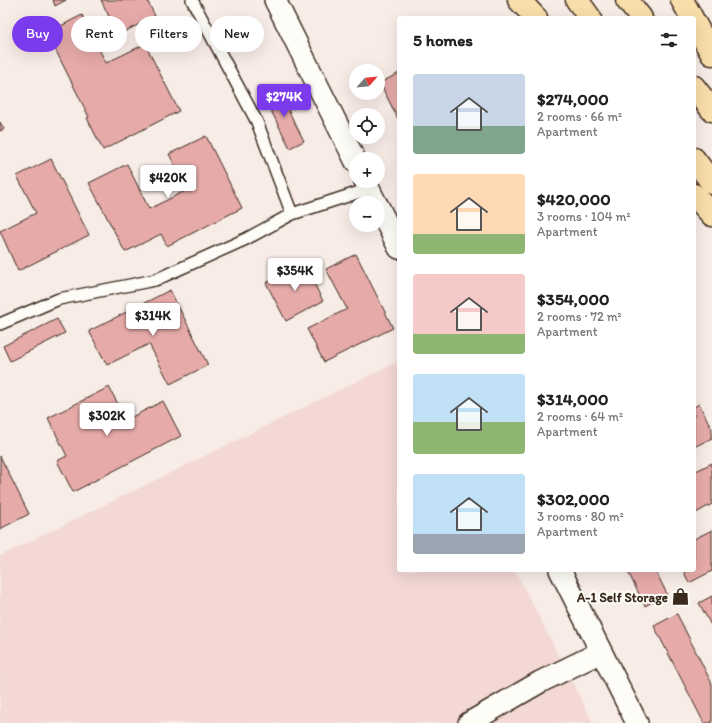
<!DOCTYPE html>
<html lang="en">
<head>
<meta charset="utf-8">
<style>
	body { margin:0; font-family:Itim,sans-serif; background:#f2f2f2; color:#222; height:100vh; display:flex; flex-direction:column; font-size:15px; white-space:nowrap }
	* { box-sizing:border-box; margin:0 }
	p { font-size:13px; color:#767676 }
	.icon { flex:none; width:22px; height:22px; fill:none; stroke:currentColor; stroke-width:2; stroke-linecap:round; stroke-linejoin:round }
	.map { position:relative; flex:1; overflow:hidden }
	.panel { position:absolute; left:397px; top:16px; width:299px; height:556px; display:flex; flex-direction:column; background:#fff; border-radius:4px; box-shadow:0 4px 16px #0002 }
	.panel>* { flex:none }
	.guide { position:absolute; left:12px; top:16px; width:325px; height:36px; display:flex; gap:8px }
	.needle { width:26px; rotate:63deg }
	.fabs { position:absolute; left:349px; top:64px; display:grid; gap:8px }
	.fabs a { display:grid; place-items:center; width:36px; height:36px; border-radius:50%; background:#fff; box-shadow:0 4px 16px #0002; font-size:20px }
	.price { position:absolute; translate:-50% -34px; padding:0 9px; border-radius:4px; background:#fff; color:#222; font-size:13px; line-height:26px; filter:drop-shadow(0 1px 2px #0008) }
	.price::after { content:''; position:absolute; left:50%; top:24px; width:12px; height:9px; margin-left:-6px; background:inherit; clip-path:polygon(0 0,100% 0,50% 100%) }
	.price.on { background:#7c3aed; color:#fff }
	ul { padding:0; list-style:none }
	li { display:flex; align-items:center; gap:12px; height:100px; padding:0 16px }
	li span { display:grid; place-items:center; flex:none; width:112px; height:80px; border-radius:4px; color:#555 }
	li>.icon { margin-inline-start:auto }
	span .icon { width:48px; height:48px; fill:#fffc; stroke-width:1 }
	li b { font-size:17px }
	h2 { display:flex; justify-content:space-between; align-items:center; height:48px; padding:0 16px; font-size:17px }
	.chip { padding:0 14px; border-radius:18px; background:#fff; box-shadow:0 4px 16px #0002; font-size:14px; line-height:36px }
	.chip.on { background:#7c3aed; color:#fff }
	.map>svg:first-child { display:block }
	.built { fill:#f3d8d4 }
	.building { fill:#e6aba9; stroke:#3b2a1e }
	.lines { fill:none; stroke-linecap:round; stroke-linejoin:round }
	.service-casing { stroke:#3b2a1e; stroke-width:14 }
	.minor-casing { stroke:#3b2a1e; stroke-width:24 }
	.motorway-casing { stroke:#3b2a1e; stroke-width:25 }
	.service { stroke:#fdfcf7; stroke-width:11 }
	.minor { stroke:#fdfcf7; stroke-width:21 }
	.motorway { stroke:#f9deab; stroke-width:22 }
	.labels { text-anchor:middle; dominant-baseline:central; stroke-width:4; stroke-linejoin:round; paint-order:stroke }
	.poi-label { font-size:13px; font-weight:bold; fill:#3b2a1e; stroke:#fdfcf7; text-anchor:end }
</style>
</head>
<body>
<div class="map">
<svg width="712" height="723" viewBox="0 0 712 723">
	<rect width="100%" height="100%" fill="#f8ece7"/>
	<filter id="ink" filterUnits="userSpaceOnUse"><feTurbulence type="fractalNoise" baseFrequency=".025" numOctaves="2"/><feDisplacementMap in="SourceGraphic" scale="8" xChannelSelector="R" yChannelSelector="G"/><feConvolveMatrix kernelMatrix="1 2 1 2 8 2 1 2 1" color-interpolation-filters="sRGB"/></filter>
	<g filter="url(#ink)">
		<!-- built -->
		<path class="built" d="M 399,361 L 399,570 L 515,570 L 593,723 L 0,723 L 0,556 Z"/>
		<!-- building -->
		<g class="building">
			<path d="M 53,0 L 66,0 L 55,6 Z"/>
			<path d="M 101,0 L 147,0 L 155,16 L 118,35 Z"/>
			<path d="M 82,15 L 106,63 L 145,44 L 179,111 L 103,150 L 87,118 L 89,117 L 47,33 Z"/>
			<path d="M 399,73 L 399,121 L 380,83 Z"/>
			<path d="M 277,88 L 304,141 L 290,148 L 263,95 Z"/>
			<path d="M 0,122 L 4,129 L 0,131 Z"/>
			<path d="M 206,136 L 242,208 L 167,246 L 161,234 L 125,252 L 89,183 L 127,164 L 149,209 L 187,190 L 169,154 Z"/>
			<path d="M 51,159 L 89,235 L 18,271 L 0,231 L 36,213 L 17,176 Z"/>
			<path d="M 356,254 L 393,328 L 324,362 L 307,329 L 347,309 L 326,269 Z"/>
			<path d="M 304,264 L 323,301 L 286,321 L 266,283 Z"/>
			<path d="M 170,290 L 208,365 L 170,384 L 149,344 L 107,365 L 89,331 Z"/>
			<path d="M 57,319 L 65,333 L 10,361 L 3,346 Z"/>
			<path d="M 109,387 L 126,420 L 163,401 L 181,436 L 73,492 L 57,461 L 67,456 L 48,418 Z"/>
			<path d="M 699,404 L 712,429 L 712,438 L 694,447 L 694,407 Z"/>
			<path d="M 0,456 L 29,514 L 0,529 Z"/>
			<path d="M 712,463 L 712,504 L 694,514 L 694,472 Z"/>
			<path d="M 712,530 L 712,571 L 689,583 L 683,570 L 694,570 L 694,539 Z"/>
			<path d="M 627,570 L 655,570 L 667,594 L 645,606 Z"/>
			<path d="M 712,596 L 712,627 L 699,603 Z"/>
			<path d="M 677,614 L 712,684 L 712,723 L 704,723 L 654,626 Z"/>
		</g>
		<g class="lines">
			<defs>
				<g id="service">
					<path d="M 192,0 L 257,122 L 292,214"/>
					<path d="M 0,324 L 59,299 L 155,280 L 246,239 L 292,214 L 369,189"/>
				</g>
				<g id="minor">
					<path d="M 275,0 L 356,162"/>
					<path d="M 365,181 L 376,203"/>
					<path d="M 378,206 L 399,248"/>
					<path d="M 560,570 L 637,723"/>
					<path d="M 469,723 L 540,682 L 601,652"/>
				</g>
				<g id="motorway">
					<path d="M 519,0 L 536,18"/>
					<path d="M 577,0 L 590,18"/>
					<path d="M 627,0 L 641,18"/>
					<path d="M 682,0 L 692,18"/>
					<path d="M 694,22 L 712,54"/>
					<path d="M 694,87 L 712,110"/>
					<path d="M 694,159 L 712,183"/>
					<path d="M 694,195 L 712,215"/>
				</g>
			</defs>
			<!-- service casing -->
			<use href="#service" class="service-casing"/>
			<!-- minor casing -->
			<use href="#minor" class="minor-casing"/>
			<!-- motorway casing -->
			<use href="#motorway" class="motorway-casing"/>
			<!-- service -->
			<use href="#service" class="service"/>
			<!-- minor -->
			<use href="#minor" class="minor"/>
			<!-- motorway -->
			<use href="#motorway" class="motorway"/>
		</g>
	</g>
	<!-- icons -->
	<defs>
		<symbol id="shop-bare" viewBox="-9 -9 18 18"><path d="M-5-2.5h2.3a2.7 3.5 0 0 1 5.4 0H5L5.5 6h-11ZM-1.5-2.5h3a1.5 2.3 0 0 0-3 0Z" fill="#3b2a1e" stroke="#fdfcf7" stroke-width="2.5" paint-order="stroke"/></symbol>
	</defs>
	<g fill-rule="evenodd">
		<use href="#shop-bare" x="668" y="584" width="25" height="25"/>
	</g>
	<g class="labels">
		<!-- poi labels -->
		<g class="poi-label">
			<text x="668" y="597">A-1 Self Storage</text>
		</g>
	</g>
</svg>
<div class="fabs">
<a><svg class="needle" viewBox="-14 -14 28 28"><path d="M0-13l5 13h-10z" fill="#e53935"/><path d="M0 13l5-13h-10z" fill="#767676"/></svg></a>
<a><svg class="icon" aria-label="locate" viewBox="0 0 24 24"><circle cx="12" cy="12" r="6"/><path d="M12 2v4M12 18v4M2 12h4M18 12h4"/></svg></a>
<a>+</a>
<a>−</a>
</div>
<b class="price on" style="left:284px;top:118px">$274K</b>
<b class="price" style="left:168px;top:199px">$420K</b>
<b class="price" style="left:295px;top:292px">$354K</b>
<b class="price" style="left:153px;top:337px">$314K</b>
<b class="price" style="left:107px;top:437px">$302K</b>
<div class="guide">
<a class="chip on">Buy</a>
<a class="chip">Rent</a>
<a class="chip">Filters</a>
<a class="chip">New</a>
</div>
<section class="panel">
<h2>5 homes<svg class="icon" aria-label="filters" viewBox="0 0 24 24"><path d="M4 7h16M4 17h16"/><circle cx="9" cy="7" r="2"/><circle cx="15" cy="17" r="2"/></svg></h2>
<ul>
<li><span style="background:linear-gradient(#c9d6e8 65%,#7fa58c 0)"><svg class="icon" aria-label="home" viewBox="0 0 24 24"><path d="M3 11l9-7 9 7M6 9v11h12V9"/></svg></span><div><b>$274,000</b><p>2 rooms · 66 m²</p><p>Apartment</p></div></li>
<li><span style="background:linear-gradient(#ffd9b3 75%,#8fb573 0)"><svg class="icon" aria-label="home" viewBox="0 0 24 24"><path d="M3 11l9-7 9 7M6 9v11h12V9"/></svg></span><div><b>$420,000</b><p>3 rooms · 104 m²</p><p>Apartment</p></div></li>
<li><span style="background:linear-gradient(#f6c9c9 75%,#8fb573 0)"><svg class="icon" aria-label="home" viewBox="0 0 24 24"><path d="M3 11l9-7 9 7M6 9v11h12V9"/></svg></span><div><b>$354,000</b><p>2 rooms · 72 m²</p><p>Apartment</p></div></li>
<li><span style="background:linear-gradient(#bfe0f5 60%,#8fb573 0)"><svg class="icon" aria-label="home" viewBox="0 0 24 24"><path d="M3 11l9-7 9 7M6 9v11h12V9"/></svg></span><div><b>$314,000</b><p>2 rooms · 64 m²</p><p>Apartment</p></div></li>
<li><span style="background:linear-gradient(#bfe0f5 75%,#9aa5b1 0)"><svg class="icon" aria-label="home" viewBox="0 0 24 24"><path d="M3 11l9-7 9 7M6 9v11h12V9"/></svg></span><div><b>$302,000</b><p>3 rooms · 80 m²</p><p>Apartment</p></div></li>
</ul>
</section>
</div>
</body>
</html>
